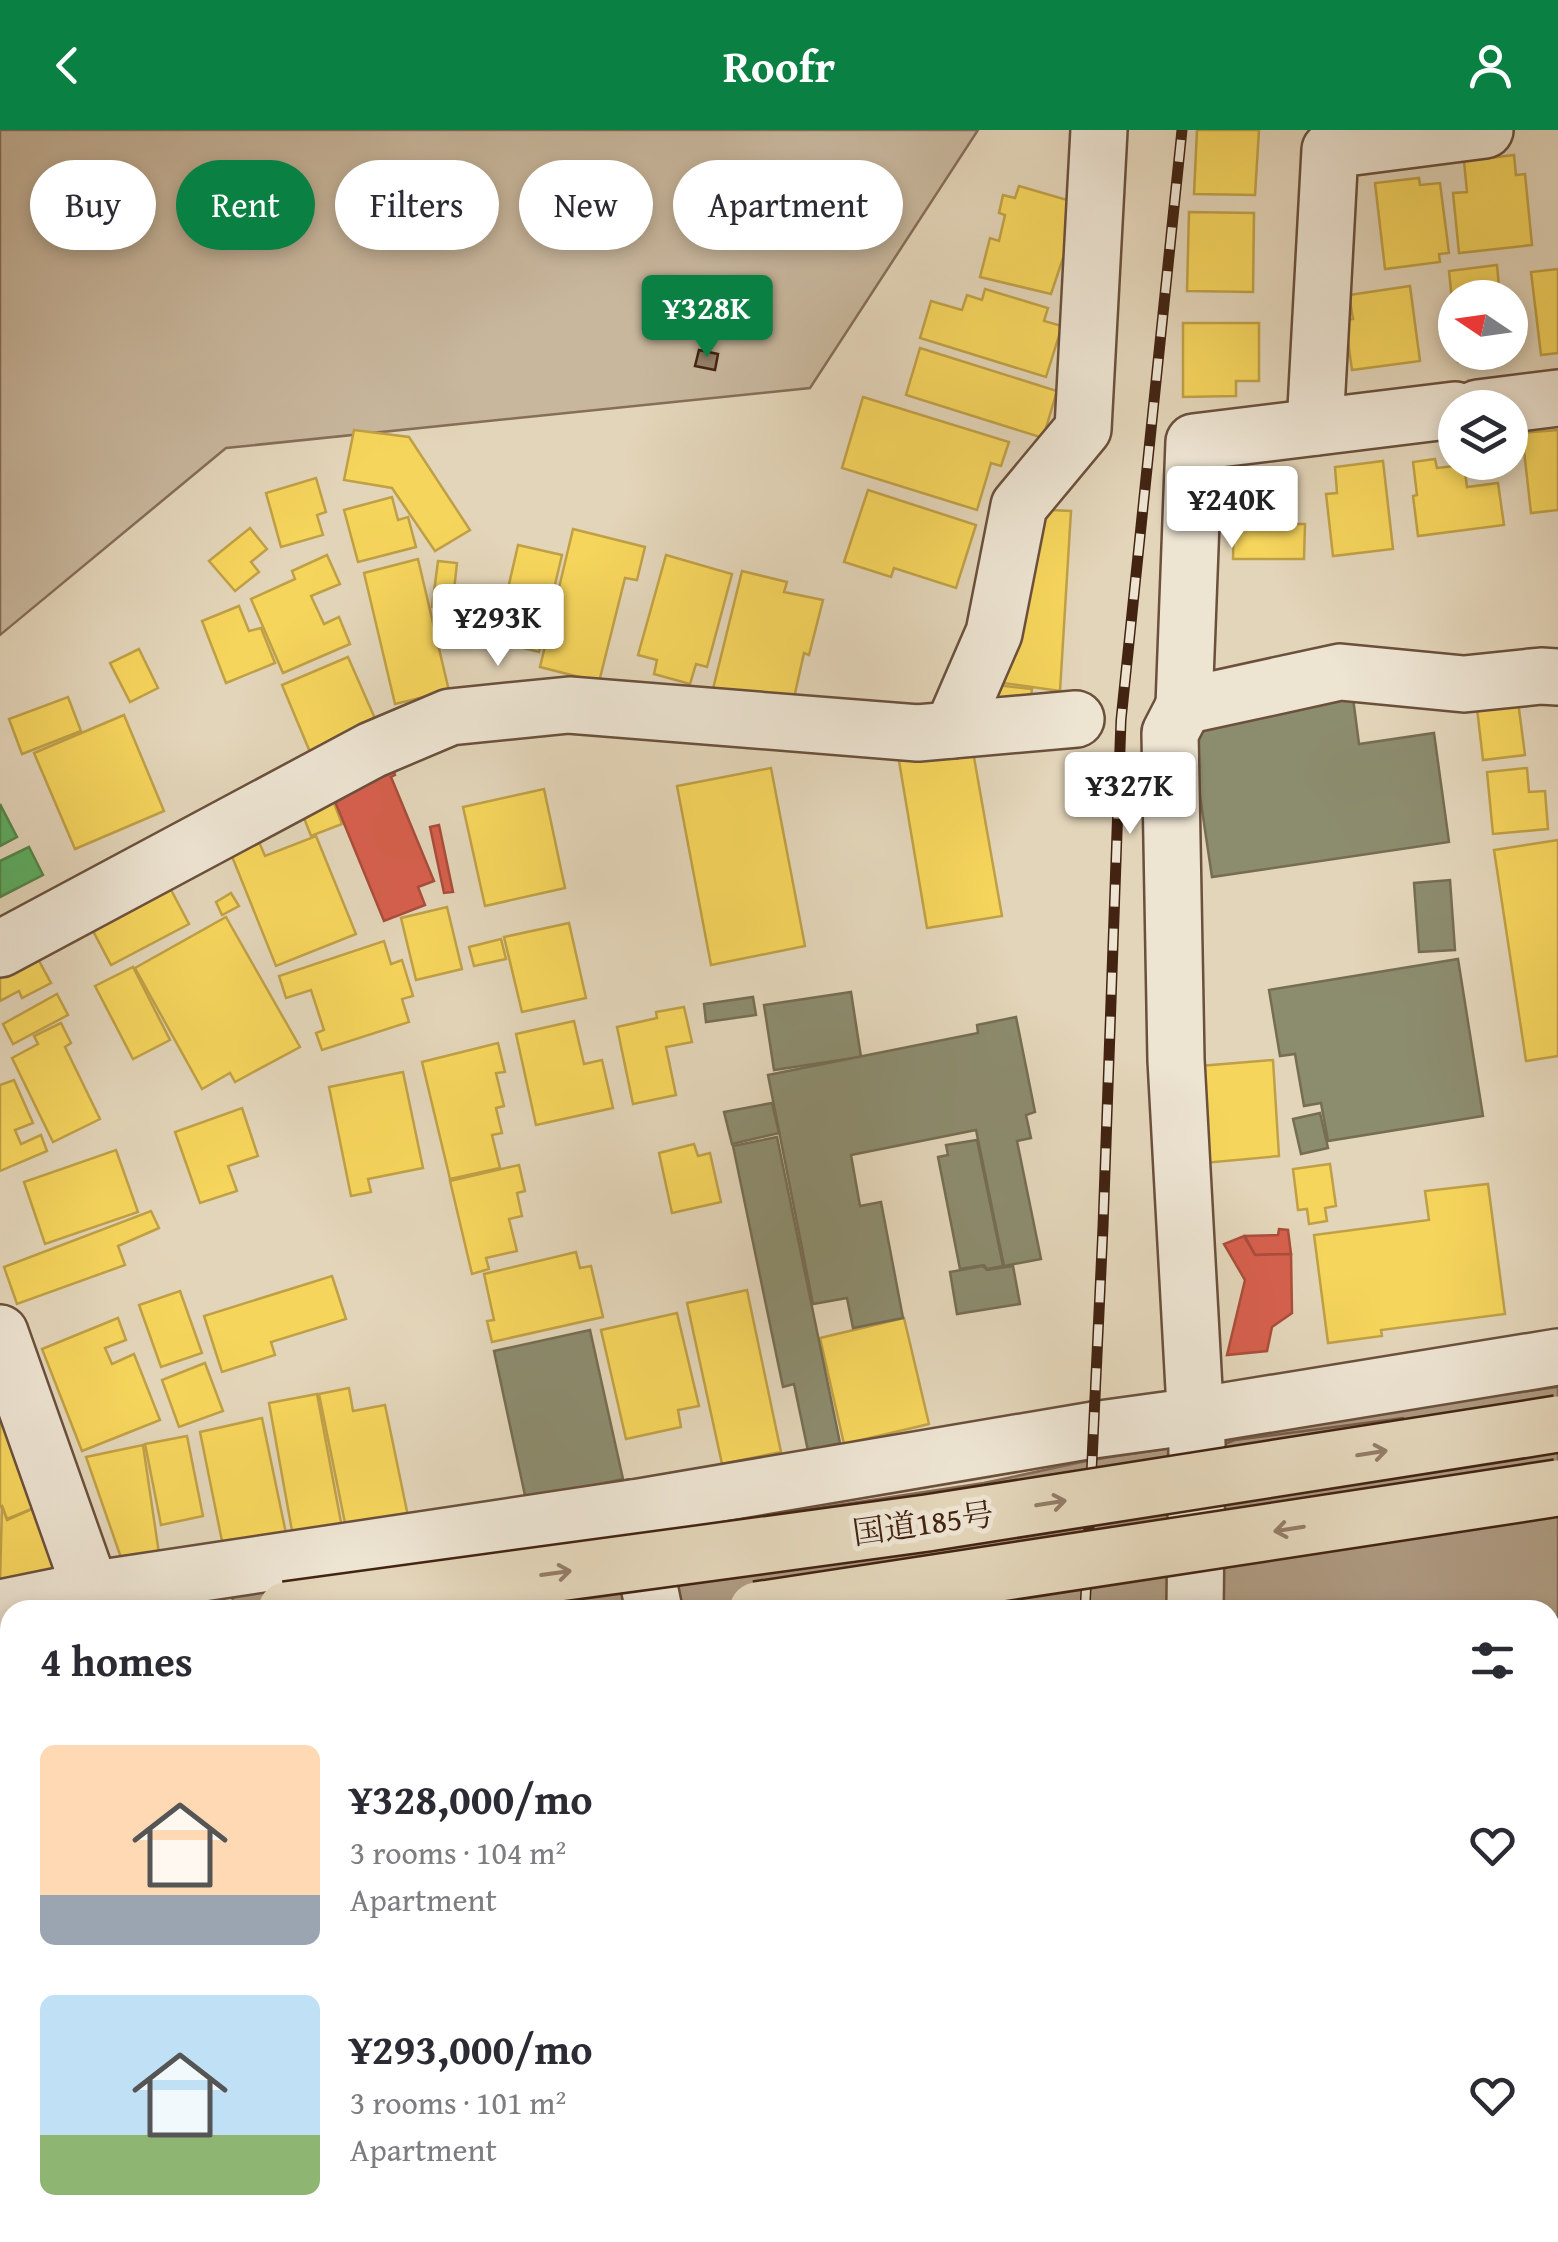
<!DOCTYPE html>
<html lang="en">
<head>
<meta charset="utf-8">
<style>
	body { margin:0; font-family:"Gentium Book Plus","Noto Serif JP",serif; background:#f2f2f3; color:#2b2b33; height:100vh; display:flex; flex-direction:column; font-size:38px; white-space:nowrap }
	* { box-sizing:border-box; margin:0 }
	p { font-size:32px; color:#7c7c81 }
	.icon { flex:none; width:55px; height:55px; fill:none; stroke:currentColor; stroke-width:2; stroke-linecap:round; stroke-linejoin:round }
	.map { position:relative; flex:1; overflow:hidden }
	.drawer { position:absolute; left:0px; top:1470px; width:1560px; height:642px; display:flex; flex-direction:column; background:#fff; border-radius:30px 30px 0 0; box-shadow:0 5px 15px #0003 }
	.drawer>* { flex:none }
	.guide { position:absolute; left:30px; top:30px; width:1000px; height:90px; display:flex; gap:20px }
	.needle { width:65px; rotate:283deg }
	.buttons { position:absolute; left:1438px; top:150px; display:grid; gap:20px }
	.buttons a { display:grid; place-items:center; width:90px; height:90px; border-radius:50%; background:#fff; box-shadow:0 5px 15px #0003; font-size:50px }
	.price { position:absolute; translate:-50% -85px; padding:0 22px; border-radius:10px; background:#fff; color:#222; font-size:32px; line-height:65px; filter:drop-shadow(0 2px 5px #0008) }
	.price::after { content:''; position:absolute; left:50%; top:60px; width:30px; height:22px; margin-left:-15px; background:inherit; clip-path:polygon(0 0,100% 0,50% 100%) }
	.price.on { background:#0b8043; color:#fff }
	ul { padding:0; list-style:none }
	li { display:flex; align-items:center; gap:30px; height:250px; padding:0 40px }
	li span { display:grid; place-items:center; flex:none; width:280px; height:200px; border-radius:15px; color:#555 }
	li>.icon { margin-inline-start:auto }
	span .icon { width:120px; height:120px; fill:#fffc; stroke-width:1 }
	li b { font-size:42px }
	h2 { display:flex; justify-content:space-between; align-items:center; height:120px; padding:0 40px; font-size:42px }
	.tag { padding:0 35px; border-radius:45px; background:#fff; box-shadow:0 5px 15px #0003; font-size:35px; line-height:90px }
	.tag.on { background:#0b8043; color:#fff }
	header { display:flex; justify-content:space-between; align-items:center; height:130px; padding:0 40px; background:#0b8043; color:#fff; font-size:45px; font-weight:800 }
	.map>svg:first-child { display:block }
	.green { fill:#c8b79d; stroke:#866e58; stroke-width:2.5 }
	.water { fill:#ad9980; stroke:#836a54; stroke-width:2.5 }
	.homes { fill:#f6d55c; stroke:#c0a046; stroke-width:2.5 }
	.shops { fill:#d6604d; stroke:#aa4e3b; stroke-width:2.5 }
	.public { fill:#5aae61; stroke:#538549; stroke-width:2.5 }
	.industry { fill:#8c8c6e; stroke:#766d52; stroke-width:2.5 }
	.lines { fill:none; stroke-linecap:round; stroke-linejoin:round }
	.shore { stroke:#785e49; stroke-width:2.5 }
	.building { fill:#968069; stroke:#432412; stroke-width:2.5 }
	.minor-casing { stroke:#6b503c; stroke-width:60 }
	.tertiary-casing { stroke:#6b503c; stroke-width:60 }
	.secondary-casing { stroke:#432412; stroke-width:60 }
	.trunk-casing { stroke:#432412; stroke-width:60 }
	.minor { stroke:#ede4d2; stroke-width:55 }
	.tertiary { stroke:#ede4d2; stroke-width:55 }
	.secondary { stroke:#ede4d2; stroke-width:55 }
	.trunk { stroke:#e3d5b9; stroke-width:55 }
	.rail-casing { stroke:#432412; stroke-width:11 }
	.rail { stroke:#ede4d2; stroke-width:8; stroke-dasharray:22; stroke-linecap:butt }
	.trunk-bridge-casing { stroke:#432412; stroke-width:60; stroke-linecap:butt }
	.trunk-bridge { stroke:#e3d5b9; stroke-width:55 }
	.oneway { stroke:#937c66 }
	.labels { text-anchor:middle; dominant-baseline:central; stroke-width:10; stroke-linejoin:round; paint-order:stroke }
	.street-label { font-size:32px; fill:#432412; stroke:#ede4d2 }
</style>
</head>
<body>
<header><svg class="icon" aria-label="back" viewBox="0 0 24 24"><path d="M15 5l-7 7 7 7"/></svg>Roofr<svg class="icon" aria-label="person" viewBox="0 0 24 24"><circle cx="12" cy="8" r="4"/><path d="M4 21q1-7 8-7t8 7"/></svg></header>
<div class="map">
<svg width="1558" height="2112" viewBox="0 0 1558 2112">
	<rect width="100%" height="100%" fill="#e3d5b9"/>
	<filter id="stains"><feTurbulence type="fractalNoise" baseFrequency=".002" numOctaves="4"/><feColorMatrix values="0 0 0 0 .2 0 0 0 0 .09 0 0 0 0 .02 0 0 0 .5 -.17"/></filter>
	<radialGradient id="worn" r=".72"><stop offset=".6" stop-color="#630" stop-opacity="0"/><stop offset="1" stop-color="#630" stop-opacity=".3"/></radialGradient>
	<!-- green -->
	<path class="green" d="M 0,0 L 978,0 L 810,258 L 226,318 L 0,505 Z"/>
	<!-- water -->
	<g class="water">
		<path d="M 1558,1257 L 1558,1553 L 1550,1554 L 1550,1480 L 235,1480 L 230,1457 L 699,1396 L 984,1353 L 1091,1330 L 1197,1314 L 1232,1301 Z"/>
		<path d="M 10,1636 L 10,1740 L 0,1741 L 0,1637 Z"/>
	</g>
	<!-- homes -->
	<g class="homes">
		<path d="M 1197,0 L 1259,0 L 1255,65 L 1194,64 Z"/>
		<path d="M 1514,25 L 1516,45 L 1525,44 L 1532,115 L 1459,123 L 1453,63 L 1467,62 L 1464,31 Z"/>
		<path d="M 1419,48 L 1420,55 L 1440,53 L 1449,123 L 1439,124 L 1440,132 L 1385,139 L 1375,53 Z"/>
		<path d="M 1019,56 L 1081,74 L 1051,164 L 980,147 L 990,108 L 999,111 L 1005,85 L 999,83 L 1003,65 L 1015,68 Z"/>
		<path d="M 1189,82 L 1254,83 L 1253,162 L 1187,161 Z"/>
		<path d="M 1497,135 L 1500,168 L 1455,168 L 1455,200 L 1449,141 Z"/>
		<path d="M 1558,139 L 1558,223 L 1541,225 L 1531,142 Z"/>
		<path d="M 1410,156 L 1420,231 L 1352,240 L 1345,190 L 1353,189 L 1349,165 Z"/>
		<path d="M 985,159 L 1048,178 L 1044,191 L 1062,196 L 1046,247 L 920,208 L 931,171 L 962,180 L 967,165 L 982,170 Z"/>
		<path d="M 1183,193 L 1259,193 L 1259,251 L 1236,251 L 1236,266 L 1183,267 Z"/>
		<path d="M 920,218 L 1057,261 L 1043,308 L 906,265 Z"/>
		<path d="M 1457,222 L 1506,222 L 1507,228 L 1458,232 Z"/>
		<path d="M 863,267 L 1009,312 L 1001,336 L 991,333 L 977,380 L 842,338 Z"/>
		<path d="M 354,300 L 409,307 L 470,400 L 435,421 L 392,358 L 344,350 Z"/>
		<path d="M 1558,300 L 1558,380 L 1531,383 L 1522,303 Z"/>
		<path d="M 1435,329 L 1437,338 L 1464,335 L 1467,357 L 1498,353 L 1504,395 L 1418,406 L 1413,366 L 1417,365 L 1413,332 Z"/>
		<path d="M 1383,331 L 1393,419 L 1333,426 L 1326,364 L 1337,363 L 1335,337 Z"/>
		<path d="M 316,348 L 326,382 L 317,385 L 323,405 L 281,417 L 266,363 Z"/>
		<path d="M 1235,348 L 1296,350 L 1295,394 L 1305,394 L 1304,429 L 1233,429 Z"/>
		<path d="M 868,360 L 976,395 L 956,458 L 894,438 L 891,447 L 844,432 Z"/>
		<path d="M 392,367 L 398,390 L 408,387 L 416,417 L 358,432 L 344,380 Z"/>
		<path d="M 1028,379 L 1071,381 L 1060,561 L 1003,553 L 1010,453 Z"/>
		<path d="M 250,398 L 267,419 L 251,432 L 259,442 L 235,461 L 209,431 Z"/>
		<path d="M 573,399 L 645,417 L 637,450 L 625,448 L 599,552 L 540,537 Z"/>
		<path d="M 518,415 L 562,425 L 539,522 L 496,511 Z"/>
		<path d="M 327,425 L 340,454 L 311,466 L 324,494 L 339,487 L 350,514 L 283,543 L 251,469 L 295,449 L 292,441 Z"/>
		<path d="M 666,425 L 732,444 L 707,537 L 696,534 L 690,554 L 654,544 L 657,530 L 638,525 Z"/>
		<path d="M 418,429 L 449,561 L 395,574 L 364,443 Z"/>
		<path d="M 438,431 L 457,433 L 452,479 L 432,477 Z"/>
		<path d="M 742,441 L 787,452 L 784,462 L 823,470 L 809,525 L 804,523 L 790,586 L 711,567 Z"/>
		<path d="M 239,476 L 249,501 L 261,498 L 275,533 L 226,553 L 202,491 Z"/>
		<path d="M 139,519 L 158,558 L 130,572 L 110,533 Z"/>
		<path d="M 348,527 L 377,593 L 310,622 L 282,555 Z"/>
		<path d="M 987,554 L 1032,559 L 1028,585 L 984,579 Z"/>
		<path d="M 1516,556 L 1525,625 L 1483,630 L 1475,561 Z"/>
		<path d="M 68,567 L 81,601 L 22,624 L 9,589 Z"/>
		<path d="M 124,585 L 164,681 L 75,719 L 34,623 Z"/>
		<path d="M 972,616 L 1002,786 L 927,798 L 899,631 Z"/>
		<path d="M 771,638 L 805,816 L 711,835 L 677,656 Z"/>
		<path d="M 1527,638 L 1529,662 L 1545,661 L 1548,699 L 1493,704 L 1487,642 Z"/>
		<path d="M 326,652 L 342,694 L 311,706 L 295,665 Z"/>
		<path d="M 544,659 L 565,758 L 485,776 L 463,677 Z"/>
		<path d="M 316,706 L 356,804 L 276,836 L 231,724 L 259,712 L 265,726 Z"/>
		<path d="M 1558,710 L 1558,926 L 1526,931 L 1494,720 Z"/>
		<path d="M 160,739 L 189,794 L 111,835 L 82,780 Z"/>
		<path d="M 231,763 L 239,776 L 222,785 L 216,772 Z"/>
		<path d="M 447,777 L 462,839 L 416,850 L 401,788 Z"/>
		<path d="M 226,787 L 300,917 L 235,952 L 230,943 L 202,959 L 135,838 Z"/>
		<path d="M 569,793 L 586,868 L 522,882 L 504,807 Z"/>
		<path d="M 501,809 L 506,829 L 474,836 L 469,817 Z"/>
		<path d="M 384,811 L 391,834 L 402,830 L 413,866 L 402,869 L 409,892 L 322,920 L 316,903 L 324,900 L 311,860 L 286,868 L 279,846 Z"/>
		<path d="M 31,816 L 51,853 L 22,868 L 19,861 L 0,871 L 0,833 Z"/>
		<path d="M 133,837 L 170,910 L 133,929 L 95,856 Z"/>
		<path d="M 57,864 L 68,885 L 13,914 L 3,894 Z"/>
		<path d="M 684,877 L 692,912 L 666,917 L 676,965 L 633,974 L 617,897 L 657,888 L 656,882 Z"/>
		<path d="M 574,891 L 584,934 L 602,930 L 613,978 L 536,995 L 516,904 Z"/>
		<path d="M 61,893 L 71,913 L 65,917 L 100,989 L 53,1012 L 12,928 L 38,914 L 34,906 Z"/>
		<path d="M 498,913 L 505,942 L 496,943 L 504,976 L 496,978 L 502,1003 L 492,1005 L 500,1038 L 450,1049 L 422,932 Z"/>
		<path d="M 1273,930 L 1279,1026 L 1204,1033 L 1200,936 Z"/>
		<path d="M 403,942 L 423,1038 L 368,1049 L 371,1062 L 351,1066 L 329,957 Z"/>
		<path d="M 14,950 L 33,993 L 15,1000 L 21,1014 L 41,1005 L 47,1021 L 0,1041 L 0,955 Z"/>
		<path d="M 242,978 L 258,1026 L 228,1036 L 237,1061 L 200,1073 L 175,1002 Z"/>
		<path d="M 694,1014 L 698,1026 L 710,1023 L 721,1072 L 672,1083 L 659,1023 Z"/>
		<path d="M 116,1020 L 138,1082 L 45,1114 L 24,1052 Z"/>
		<path d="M 1330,1034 L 1336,1076 L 1325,1078 L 1327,1091 L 1309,1094 L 1307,1079 L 1298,1080 L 1293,1039 Z"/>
		<path d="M 519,1035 L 525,1061 L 517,1063 L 522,1086 L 509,1089 L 517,1121 L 486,1128 L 489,1139 L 472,1144 L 450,1051 Z"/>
		<path d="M 1488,1054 L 1505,1184 L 1381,1200 L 1382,1206 L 1328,1213 L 1314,1105 L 1429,1090 L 1425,1061 Z"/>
		<path d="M 151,1081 L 159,1098 L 118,1116 L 125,1135 L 17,1174 L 4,1137 Z"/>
		<path d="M 576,1122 L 580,1138 L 591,1136 L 603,1187 L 492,1212 L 487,1191 L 494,1190 L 484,1144 Z"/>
		<path d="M 332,1146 L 346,1189 L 271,1212 L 275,1225 L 222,1242 L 204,1186 Z"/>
		<path d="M 747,1160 L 781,1322 L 722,1334 L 687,1173 Z"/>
		<path d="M 180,1161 L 202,1223 L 161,1237 L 139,1175 Z"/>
		<path d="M 677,1183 L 699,1276 L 678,1280 L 681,1297 L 626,1309 L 601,1200 Z"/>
		<path d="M 118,1188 L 126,1210 L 105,1218 L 112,1234 L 134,1224 L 160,1290 L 82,1321 L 42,1219 Z"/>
		<path d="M 904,1188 L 929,1294 L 844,1314 L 820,1208 Z"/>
		<path d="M 205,1233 L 223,1281 L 179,1297 L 162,1250 Z"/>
		<path d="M 349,1258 L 353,1281 L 385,1275 L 409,1391 L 347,1403 L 319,1264 Z"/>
		<path d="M 317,1264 L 343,1403 L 294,1412 L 269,1273 Z"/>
		<path d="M 262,1288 L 288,1413 L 225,1426 L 200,1302 Z"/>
		<path d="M 7,1291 L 39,1376 L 7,1389 L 2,1376 L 0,1377 L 0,1294 Z"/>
		<path d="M 187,1306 L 203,1386 L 161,1395 L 145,1314 Z"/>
		<path d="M 143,1315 L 161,1437 L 126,1442 L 86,1327 Z"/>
		<path d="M 2,1376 L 7,1390 L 39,1376 L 58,1415 L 52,1444 L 0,1451 Z"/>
		<path d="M 10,1820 L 10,1907 L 4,1908 L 0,1881 L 0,1821 Z"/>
		<path d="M 0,1987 L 10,2048 L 10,2102 L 19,2102 L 19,2106 L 0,2110 Z"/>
		<path d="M 46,2102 L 113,2102 L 47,2111 Z"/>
	</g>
	<!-- shops -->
	<g class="shops">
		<path d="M 388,626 L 395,645 L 391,647 L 434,751 L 418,757 L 425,775 L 384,791 L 327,652 Z"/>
		<path d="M 439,695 L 453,762 L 444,763 L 430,697 Z"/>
		<path d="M 1279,1099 L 1288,1100 L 1291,1124 L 1255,1125 L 1245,1106 L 1278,1105 Z"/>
		<path d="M 1244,1106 L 1255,1125 L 1291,1124 L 1292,1183 L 1272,1197 L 1267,1221 L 1227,1225 L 1245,1150 L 1224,1114 Z"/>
	</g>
	<!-- public -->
	<g class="public">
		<path d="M 0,674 L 17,707 L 0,716 Z"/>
		<path d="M 29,717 L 43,745 L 0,767 L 0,731 Z"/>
		<path d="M 1256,2102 L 1465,2102 L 1466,2112 L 1257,2112 Z"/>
		<path d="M 1465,2102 L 1503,2102 L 1504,2112 L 1466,2112 Z"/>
	</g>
	<!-- industry -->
	<g class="industry">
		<path d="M 1353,568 L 1359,614 L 1434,603 L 1449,712 L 1212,747 L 1189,592 Z"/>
		<path d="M 1450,750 L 1455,820 L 1419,822 L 1414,753 Z"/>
		<path d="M 1458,829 L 1483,986 L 1328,1011 L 1321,973 L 1304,976 L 1295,924 L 1280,926 L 1269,860 Z"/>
		<path d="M 851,862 L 861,927 L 774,940 L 764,875 Z"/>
		<path d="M 753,867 L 756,885 L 706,892 L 704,874 Z"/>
		<path d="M 1016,887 L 1035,982 L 1026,985 L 1031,1008 L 1017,1011 L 1041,1129 L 1004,1136 L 976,1000 L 851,1025 L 860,1076 L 881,1072 L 903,1188 L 853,1198 L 847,1168 L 813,1174 L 768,945 L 978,903 L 977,895 Z"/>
		<path d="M 772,973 L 779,1003 L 732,1014 L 724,982 Z"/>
		<path d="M 1320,983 L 1328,1018 L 1301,1024 L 1293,989 Z"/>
		<path d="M 777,1007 L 840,1313 L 808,1321 L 794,1254 L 783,1257 L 733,1016 Z"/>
		<path d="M 977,1010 L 1003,1136 L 987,1139 L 984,1135 L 960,1139 L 938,1027 L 948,1025 L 946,1015 Z"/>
		<path d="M 983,1136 L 987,1140 L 1013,1136 L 1020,1174 L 957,1184 L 950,1142 Z"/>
		<path d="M 590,1200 L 623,1349 L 526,1370 L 494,1221 Z"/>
	</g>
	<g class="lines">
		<!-- shore -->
		<path class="shore" d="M 1227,1313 L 1235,1310 L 1403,1288"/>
	</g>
	<!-- building -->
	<path class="building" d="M 699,220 L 718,224 L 715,240 L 695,236 Z"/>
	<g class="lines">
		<defs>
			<g id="minor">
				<path d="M 1478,278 L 1558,268"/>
				<path d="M 1315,297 L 1330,20 L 1485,0"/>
				<path d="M 1184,576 L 1194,312 L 1455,280"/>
				<path d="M 952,600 L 994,503 L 1019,376 L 1083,299 L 1099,0"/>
				<path d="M 0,819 L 372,620 L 450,587 L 569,575 L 918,603 L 1076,589"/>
				<path d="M 0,1203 L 98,1480"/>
				<path d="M 0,1478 L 89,1460 L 633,1378"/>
				<path d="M 654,1480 L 633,1378 L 1093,1300 L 1195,1286 L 1558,1227"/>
				<path d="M 1195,1480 L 1197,1314 L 1176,930 L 1170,603 L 1184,576 L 1340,542 L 1464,554 L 1541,546 L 1558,547"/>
				<path d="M 0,1786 L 10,1784"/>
				<path d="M 1550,2011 L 1558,2010"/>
			</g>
			<path id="tertiary" d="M 1211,2102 L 1212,2112"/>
			<g id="secondary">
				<path d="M 1550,1650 L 1558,1650"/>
				<path d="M 258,2102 L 260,2112"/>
			</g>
			<g id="trunk">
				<path d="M 0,1534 L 10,1532"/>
				<path d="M 0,1592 L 10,1591"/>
			</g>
		</defs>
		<!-- minor casing -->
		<use href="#minor" class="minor-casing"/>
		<!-- tertiary casing -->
		<use href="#tertiary" class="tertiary-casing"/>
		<!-- secondary casing -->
		<use href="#secondary" class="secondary-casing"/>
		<!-- trunk casing -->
		<use href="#trunk" class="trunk-casing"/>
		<!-- minor -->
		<use href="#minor" class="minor"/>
		<!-- tertiary -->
		<use href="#tertiary" class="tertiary"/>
		<!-- secondary -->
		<use href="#secondary" class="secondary"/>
		<!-- trunk -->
		<use href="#trunk" class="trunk"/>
		<defs>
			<g id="rail">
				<path d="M 1085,1480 L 1103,1097 L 1121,590 L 1182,0"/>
				<path d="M 1052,2112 L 1053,2102"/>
			</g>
		</defs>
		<!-- rail casing -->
		<use href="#rail" class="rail-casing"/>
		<!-- rail -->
		<use href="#rail" class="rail"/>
		<defs>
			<g id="trunk-bridge">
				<path d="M 286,1480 L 927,1393 L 1558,1294"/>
				<path d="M 757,1480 L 1558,1358"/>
			</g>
		</defs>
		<!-- trunk-bridge casing -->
		<use href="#trunk-bridge" class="trunk-bridge-casing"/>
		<!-- trunk-bridge -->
		<use href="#trunk-bridge" class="trunk-bridge"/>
	</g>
	<!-- one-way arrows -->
	<defs><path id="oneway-shaft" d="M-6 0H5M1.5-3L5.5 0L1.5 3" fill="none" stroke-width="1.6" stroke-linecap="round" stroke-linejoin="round" transform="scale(2.5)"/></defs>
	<g class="oneway">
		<use href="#oneway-shaft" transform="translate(1372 1323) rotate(-9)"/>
		<use href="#oneway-shaft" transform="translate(1051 1373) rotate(-9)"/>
		<use href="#oneway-shaft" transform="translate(1289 1399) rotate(171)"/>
		<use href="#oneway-shaft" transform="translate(556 1443) rotate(-8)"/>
	</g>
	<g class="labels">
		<!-- street labels -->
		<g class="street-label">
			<text transform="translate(923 1393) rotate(-8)">国道185号</text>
		</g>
	</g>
	<rect width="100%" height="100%" filter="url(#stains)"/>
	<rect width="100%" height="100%" fill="url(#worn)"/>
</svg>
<div class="buttons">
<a><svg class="needle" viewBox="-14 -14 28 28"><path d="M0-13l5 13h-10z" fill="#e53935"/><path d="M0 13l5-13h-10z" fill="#7c7c81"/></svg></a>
<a><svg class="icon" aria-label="layers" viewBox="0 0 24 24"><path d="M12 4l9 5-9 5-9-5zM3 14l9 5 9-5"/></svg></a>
</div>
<b class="price on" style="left:707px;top:230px">¥328K</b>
<b class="price" style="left:1232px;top:421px">¥240K</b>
<b class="price" style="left:498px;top:539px">¥293K</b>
<b class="price" style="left:1130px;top:707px">¥327K</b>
<div class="guide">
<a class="tag">Buy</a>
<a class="tag on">Rent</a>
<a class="tag">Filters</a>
<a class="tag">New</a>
<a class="tag">Apartment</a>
</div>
<section class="drawer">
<h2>4 homes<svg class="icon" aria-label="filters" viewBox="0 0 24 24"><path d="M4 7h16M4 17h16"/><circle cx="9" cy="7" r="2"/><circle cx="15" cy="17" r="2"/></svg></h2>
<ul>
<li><span style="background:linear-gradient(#ffd9b3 75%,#9aa5b1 0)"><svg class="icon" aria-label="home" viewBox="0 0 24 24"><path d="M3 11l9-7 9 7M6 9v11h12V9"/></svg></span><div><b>¥328,000/mo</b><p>3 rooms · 104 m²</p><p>Apartment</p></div><svg class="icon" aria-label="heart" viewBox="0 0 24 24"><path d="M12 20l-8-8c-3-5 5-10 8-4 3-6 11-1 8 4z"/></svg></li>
<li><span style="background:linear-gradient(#bfe0f5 70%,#8fb573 0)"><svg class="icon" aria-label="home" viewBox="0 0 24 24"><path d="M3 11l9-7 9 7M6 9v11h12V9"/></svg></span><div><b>¥293,000/mo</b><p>3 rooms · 101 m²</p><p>Apartment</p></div><svg class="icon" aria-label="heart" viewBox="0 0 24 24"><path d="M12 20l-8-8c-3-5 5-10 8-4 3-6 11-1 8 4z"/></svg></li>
</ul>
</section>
</div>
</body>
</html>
